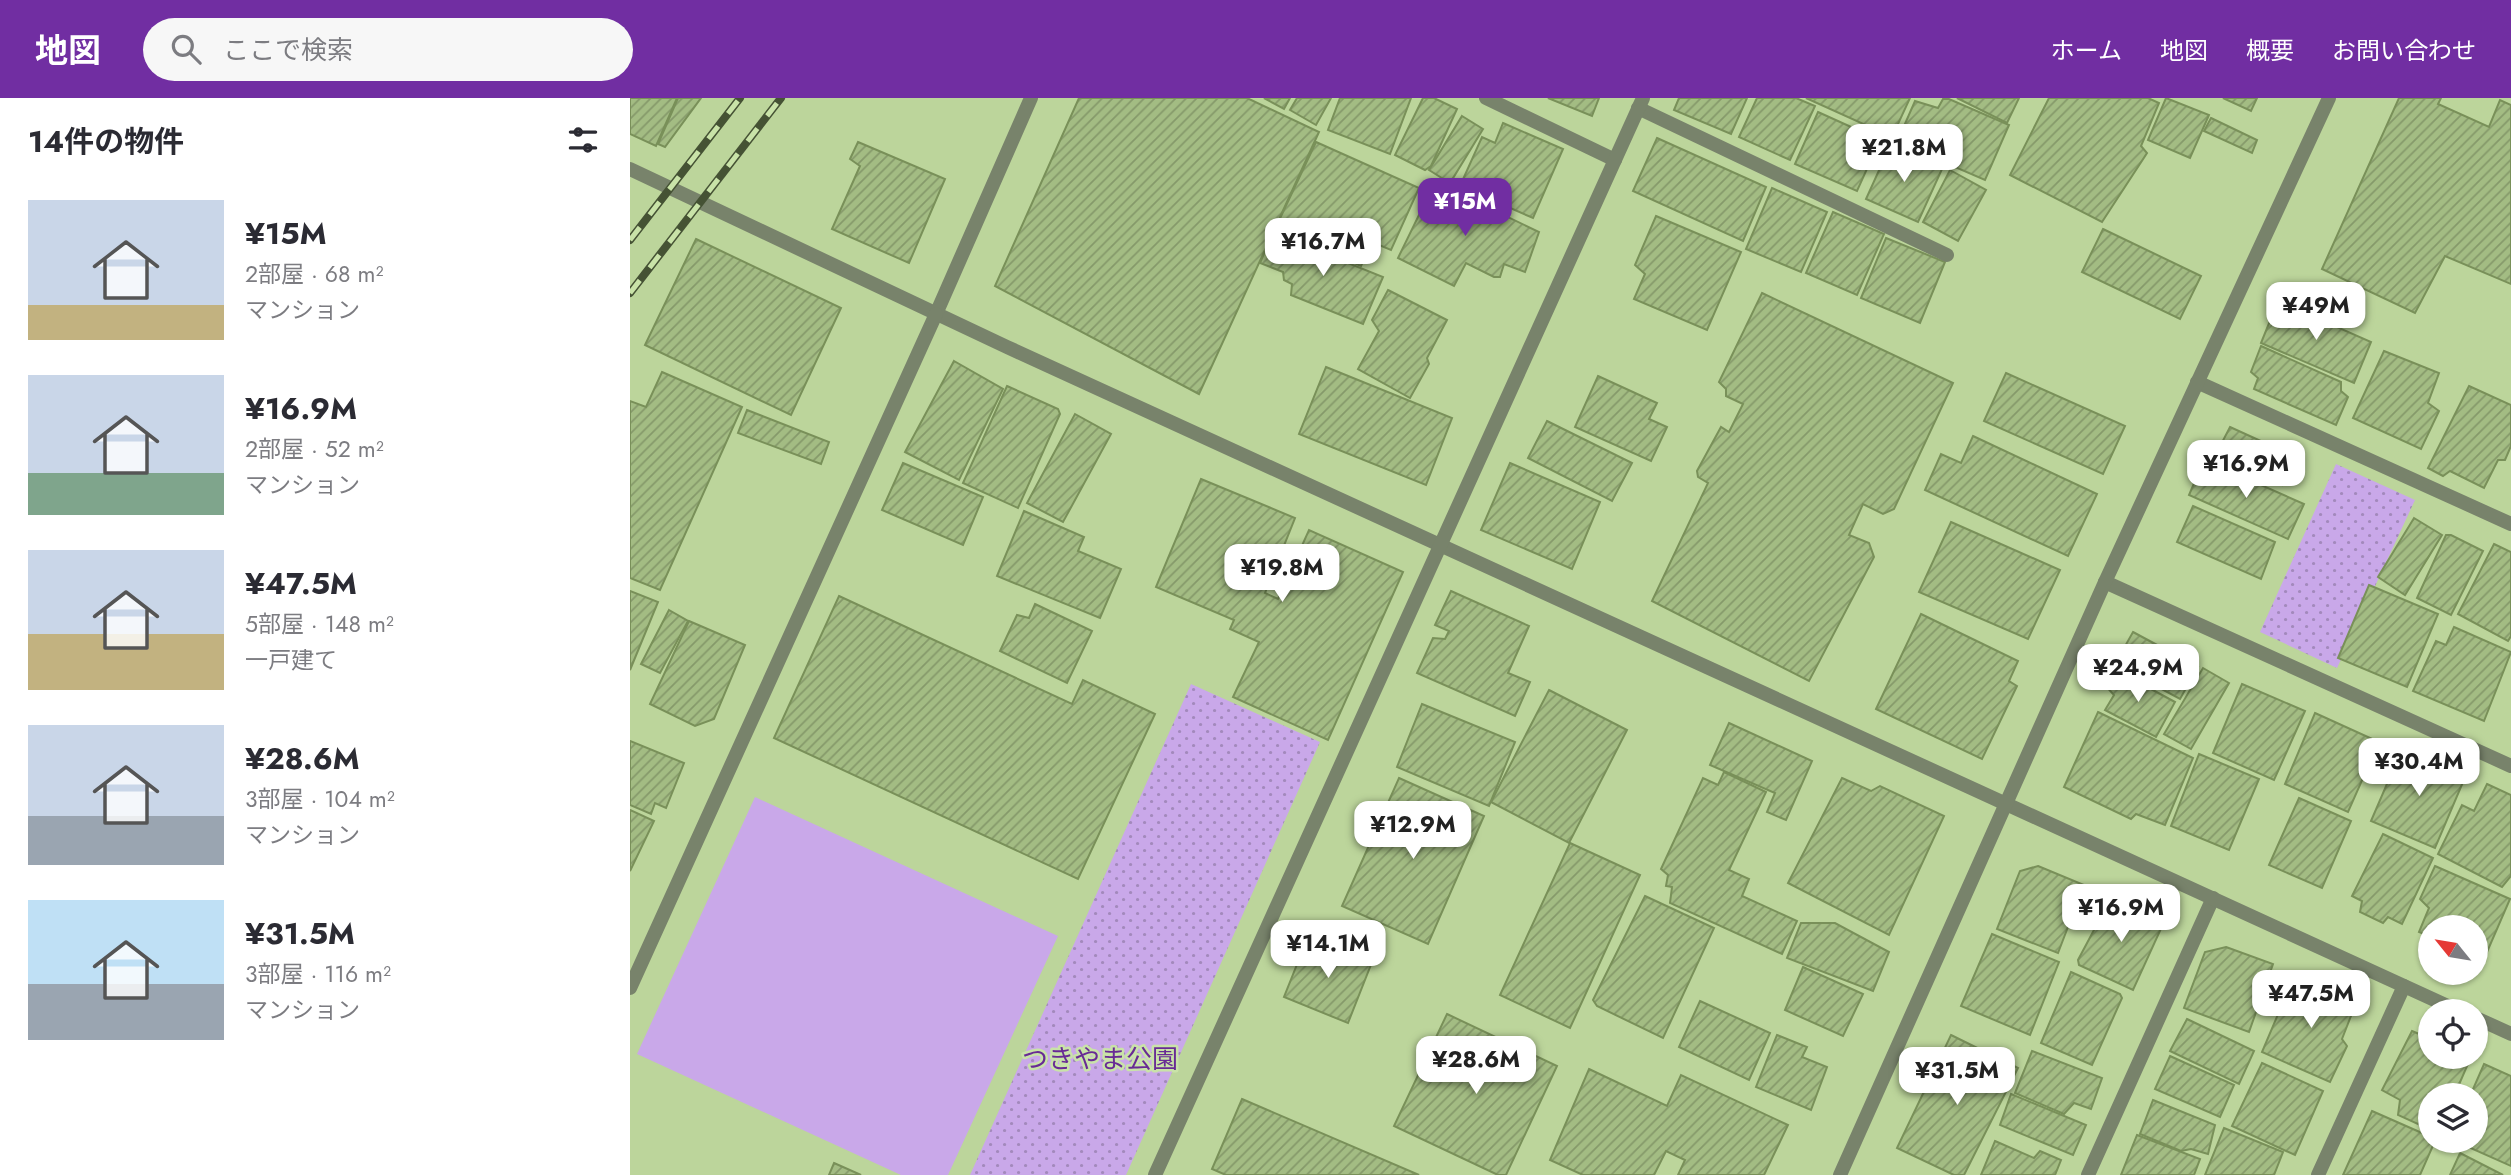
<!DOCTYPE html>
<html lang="ja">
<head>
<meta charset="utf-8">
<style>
	body { margin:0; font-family:Jost,"Noto Sans JP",sans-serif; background:#f7f7f7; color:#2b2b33; height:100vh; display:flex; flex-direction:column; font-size:26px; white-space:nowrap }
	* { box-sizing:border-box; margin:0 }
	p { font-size:23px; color:#7c7c81 }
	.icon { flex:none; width:38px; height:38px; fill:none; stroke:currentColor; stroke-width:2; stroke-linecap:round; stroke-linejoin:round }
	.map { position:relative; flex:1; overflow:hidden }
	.sheet { display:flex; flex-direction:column; background:#fff; width:630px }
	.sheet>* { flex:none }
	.needle { width:46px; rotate:300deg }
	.fabs { position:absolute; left:1788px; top:817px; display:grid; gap:14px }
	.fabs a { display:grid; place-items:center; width:70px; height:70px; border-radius:50%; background:#fff; box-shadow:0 2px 5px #0004; font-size:35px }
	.price { position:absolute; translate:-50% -60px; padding:0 16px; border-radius:14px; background:#fff; color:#222; font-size:23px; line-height:46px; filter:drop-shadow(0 2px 4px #0008) }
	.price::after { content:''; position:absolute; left:50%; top:42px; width:21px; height:16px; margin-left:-10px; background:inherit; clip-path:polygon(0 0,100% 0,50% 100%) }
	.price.on { background:#712ea2; color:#fff }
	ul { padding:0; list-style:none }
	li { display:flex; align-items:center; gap:21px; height:175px; padding:0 28px }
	li span { display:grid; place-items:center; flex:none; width:196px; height:140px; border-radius:0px; color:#555 }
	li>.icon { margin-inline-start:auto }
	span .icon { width:84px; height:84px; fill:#fffc; stroke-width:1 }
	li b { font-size:30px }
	h2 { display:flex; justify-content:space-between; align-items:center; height:84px; padding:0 28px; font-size:30px }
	header { display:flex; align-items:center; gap:42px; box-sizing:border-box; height:98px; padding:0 35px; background:#712ea2; color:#fff }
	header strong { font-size:33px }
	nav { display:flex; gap:38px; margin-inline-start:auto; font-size:24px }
	.search { width:490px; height:63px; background:#f7f7f7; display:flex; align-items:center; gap:18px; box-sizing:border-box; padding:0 24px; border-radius:38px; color:#7c7c81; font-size:26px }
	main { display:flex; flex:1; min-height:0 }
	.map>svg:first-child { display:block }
	.green { fill:url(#green-dots) }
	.pitch { fill:#c9a8e9 }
	.building { fill:url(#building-hatch); stroke:#799059; stroke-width:2 }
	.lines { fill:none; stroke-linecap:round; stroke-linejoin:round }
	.service { stroke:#78836b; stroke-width:14 }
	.minor { stroke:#78836b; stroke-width:14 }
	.tertiary { stroke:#78836b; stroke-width:14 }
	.rail-casing { stroke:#455234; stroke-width:8 }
	.rail { stroke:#c9e3a8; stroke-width:5; stroke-dasharray:16; stroke-linecap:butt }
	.labels { text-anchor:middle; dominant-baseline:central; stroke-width:5; stroke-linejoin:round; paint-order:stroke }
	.park-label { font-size:26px; fill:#682a95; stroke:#c9e3a8 }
</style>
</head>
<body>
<header>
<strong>地図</strong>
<div class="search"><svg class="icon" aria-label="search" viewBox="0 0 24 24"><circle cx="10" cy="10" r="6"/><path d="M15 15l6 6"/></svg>ここで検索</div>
<nav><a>ホーム</a><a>地図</a><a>概要</a><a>お問い合わせ</a></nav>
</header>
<main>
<section class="sheet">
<h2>14件の物件<svg class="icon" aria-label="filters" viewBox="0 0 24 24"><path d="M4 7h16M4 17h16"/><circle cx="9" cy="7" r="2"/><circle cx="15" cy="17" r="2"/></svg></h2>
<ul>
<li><span style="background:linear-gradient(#c9d6e8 75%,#c2b280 0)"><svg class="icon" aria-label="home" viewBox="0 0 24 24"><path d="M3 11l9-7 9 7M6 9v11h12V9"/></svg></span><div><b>¥15M</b><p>2部屋 · 68 m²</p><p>マンション</p></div></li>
<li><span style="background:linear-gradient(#c9d6e8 70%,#7fa58c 0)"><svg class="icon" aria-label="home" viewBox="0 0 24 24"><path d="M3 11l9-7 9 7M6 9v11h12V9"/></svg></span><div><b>¥16.9M</b><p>2部屋 · 52 m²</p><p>マンション</p></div></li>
<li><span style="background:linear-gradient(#c9d6e8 60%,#c2b280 0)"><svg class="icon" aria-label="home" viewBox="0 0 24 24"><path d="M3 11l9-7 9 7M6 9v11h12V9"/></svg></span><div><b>¥47.5M</b><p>5部屋 · 148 m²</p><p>一戸建て</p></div></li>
<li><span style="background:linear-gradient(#c9d6e8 65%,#9aa5b1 0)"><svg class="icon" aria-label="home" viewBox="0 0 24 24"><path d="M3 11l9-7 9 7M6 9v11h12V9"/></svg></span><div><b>¥28.6M</b><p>3部屋 · 104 m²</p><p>マンション</p></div></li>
<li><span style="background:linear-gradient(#bfe0f5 60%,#9aa5b1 0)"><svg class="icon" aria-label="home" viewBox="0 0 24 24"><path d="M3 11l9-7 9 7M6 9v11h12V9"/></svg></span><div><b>¥31.5M</b><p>3部屋 · 116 m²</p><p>マンション</p></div></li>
</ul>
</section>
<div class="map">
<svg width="1881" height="1077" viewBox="0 0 1881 1077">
	<defs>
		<pattern id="green-dots" width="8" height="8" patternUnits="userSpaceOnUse" patternTransform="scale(1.75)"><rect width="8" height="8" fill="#c9a8e9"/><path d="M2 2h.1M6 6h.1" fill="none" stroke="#a389bc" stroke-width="1.8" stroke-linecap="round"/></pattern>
		<pattern id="building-hatch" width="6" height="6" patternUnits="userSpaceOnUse" patternTransform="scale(1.75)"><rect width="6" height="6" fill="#a3bc83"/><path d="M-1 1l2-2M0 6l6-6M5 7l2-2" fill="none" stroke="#85996a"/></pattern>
	</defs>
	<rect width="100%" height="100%" fill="#bcd59b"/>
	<!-- green -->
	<g class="green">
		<path d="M 1706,366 L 1785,402 L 1707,570 L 1630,534 Z"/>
		<path d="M 561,586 L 690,644 L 496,1077 L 340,1077 Z"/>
	</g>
	<!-- pitch -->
	<path class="pitch" d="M 125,699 L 428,838 L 318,1077 L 271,1077 L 7,956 Z"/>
	<!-- building -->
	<g class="building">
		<path d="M 0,0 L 47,0 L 26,48 L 0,36 Z"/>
		<path d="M 48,0 L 71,0 L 35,49 L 28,46 Z"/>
		<path d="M 449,0 L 617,0 L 689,34 L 569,296 L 365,188 Z"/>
		<path d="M 634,0 L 660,0 L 654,11 Z"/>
		<path d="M 667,0 L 701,0 L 686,27 L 660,12 Z"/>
		<path d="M 710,0 L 781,0 L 760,56 L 698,32 Z"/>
		<path d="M 793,0 L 804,0 L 827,11 L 801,68 L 795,72 L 765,57 Z"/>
		<path d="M 918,0 L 969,0 L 962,18 Z"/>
		<path d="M 1049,0 L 1117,0 L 1101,36 L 1044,12 Z"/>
		<path d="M 1127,0 L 1166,0 L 1185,8 L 1160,62 L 1109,39 Z"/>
		<path d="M 1176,0 L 1280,0 L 1262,39 Z"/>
		<path d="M 1327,0 L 1389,0 L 1377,25 Z"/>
		<path d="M 1419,0 L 1518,0 L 1529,5 L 1511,48 L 1517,55 L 1472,124 L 1380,77 Z"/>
		<path d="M 1536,0 L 1579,17 L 1560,60 L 1518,42 Z"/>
		<path d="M 1593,0 L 1627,0 L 1621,13 Z"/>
		<path d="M 1769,0 L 1811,0 L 1808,6 L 1859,29 L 1870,2 L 1881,7 L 1881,186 L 1815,158 L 1785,215 L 1692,171 Z"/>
		<path d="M 1313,1 L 1319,1 L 1379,27 L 1355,82 L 1267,44 L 1285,3 L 1308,10 Z"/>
		<path d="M 1188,14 L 1250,42 L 1227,93 L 1165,66 Z"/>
		<path d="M 832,18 L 853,31 L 820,85 L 799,72 Z"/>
		<path d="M 1581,20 L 1627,42 L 1622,55 L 1574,33 Z"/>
		<path d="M 873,25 L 933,51 L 903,120 L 830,88 L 852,39 L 865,45 Z"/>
		<path d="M 1027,40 L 1136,89 L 1113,143 L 1003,93 Z"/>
		<path d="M 228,44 L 315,81 L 279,165 L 202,131 L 230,68 L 220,61 Z"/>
		<path d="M 686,44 L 789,90 L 761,152 L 742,144 L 731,168 L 645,131 Z"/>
		<path d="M 1260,48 L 1312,71 L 1288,124 L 1236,101 Z"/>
		<path d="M 1320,72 L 1356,92 L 1328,143 L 1293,124 Z"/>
		<path d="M 805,84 L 909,134 L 895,174 L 874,166 L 870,179 L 864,179 L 836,165 L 824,188 L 768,160 Z"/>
		<path d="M 1142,90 L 1197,114 L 1171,174 L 1116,151 Z"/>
		<path d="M 1203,114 L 1254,136 L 1227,197 L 1176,175 Z"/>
		<path d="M 1026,118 L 1111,154 L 1077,232 L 1004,201 L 1015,176 L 1005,167 Z"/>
		<path d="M 1473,131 L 1571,178 L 1550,221 L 1452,174 Z"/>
		<path d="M 643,135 L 753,179 L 733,226 L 661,197 L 662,186 L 654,182 L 653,174 L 630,165 Z"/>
		<path d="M 1256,140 L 1315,164 L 1290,225 L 1231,200 Z"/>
		<path d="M 66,141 L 211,210 L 161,317 L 15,247 Z"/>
		<path d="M 758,192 L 817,222 L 797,260 L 799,266 L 780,300 L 728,271 L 749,233 L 742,222 Z"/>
		<path d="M 1132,195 L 1323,285 L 1264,411 L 1253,416 L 1233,406 L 1219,437 L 1239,445 L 1244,459 L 1179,583 L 1022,503 L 1078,385 L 1068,379 L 1067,373 L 1091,329 L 1099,334 L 1113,306 L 1096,298 L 1096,291 L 1089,284 Z"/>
		<path d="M 1648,203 L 1741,244 L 1724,285 L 1631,245 Z"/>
		<path d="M 1631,248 L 1711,284 L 1711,293 L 1718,299 L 1706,327 L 1624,291 L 1628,280 L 1621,274 Z"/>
		<path d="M 1754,253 L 1809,275 L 1798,305 L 1809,313 L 1791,351 L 1723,320 Z"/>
		<path d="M 324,263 L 373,291 L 329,382 L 275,354 Z"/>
		<path d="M 696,269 L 822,320 L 796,387 L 669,336 Z"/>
		<path d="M 32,274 L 112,309 L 30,492 L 0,480 L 0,303 L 16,309 Z"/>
		<path d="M 1376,275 L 1495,328 L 1473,376 L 1354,323 Z"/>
		<path d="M 968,278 L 1027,305 L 1019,321 L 1037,329 L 1021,363 L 945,329 Z"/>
		<path d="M 377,288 L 428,311 L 430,316 L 388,410 L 333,385 Z"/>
		<path d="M 1839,288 L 1881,307 L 1881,348 L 1875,362 L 1868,362 L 1854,390 L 1820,373 L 1813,378 L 1798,370 Z"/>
		<path d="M 117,312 L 199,344 L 191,366 L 108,335 Z"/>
		<path d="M 445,316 L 481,336 L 433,424 L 397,405 Z"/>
		<path d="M 917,323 L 1002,365 L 982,403 L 898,360 Z"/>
		<path d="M 1600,329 L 1664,358 L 1652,387 L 1585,358 Z"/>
		<path d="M 1343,338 L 1467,396 L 1438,458 L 1295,392 L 1311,356 L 1331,365 Z"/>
		<path d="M 1574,362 L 1674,406 L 1658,441 L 1559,397 Z"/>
		<path d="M 273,365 L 353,399 L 333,447 L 252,412 Z"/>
		<path d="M 880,365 L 970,404 L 942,471 L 851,432 Z"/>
		<path d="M 571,381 L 665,420 L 635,495 L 648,501 L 679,432 L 773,474 L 698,642 L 603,599 L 629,544 L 600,531 L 604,522 L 526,489 Z"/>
		<path d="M 1563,408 L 1645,444 L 1631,481 L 1547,444 Z"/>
		<path d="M 394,413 L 454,439 L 448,453 L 491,471 L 470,520 L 367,478 Z"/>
		<path d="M 1784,420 L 1812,437 L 1775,497 L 1748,479 Z"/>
		<path d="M 1321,424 L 1430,472 L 1398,541 L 1289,494 Z"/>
		<path d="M 1816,437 L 1821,437 L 1853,453 L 1821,517 L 1787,500 Z"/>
		<path d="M 1864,446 L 1881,454 L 1881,538 L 1878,543 L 1828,516 Z"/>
		<path d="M 1739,487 L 1808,516 L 1777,589 L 1708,560 Z"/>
		<path d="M 0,493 L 28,504 L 0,572 Z"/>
		<path d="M 821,493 L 899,528 L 878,575 L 900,584 L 885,618 L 787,575 L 803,540 L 815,541 L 819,533 L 805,527 Z"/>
		<path d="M 209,498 L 442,606 L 453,582 L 525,616 L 448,781 L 144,640 Z"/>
		<path d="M 405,506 L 462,533 L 437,585 L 370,553 L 387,517 L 399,520 Z"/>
		<path d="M 39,512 L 58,523 L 30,575 L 11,566 Z"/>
		<path d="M 1291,516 L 1388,563 L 1379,583 L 1387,588 L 1352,661 L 1246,611 Z"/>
		<path d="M 59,523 L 115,547 L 84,621 L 65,628 L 20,606 Z"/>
		<path d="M 1824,529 L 1881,554 L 1854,623 L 1783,593 L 1806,543 L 1816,547 Z"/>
		<path d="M 1503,534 L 1568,569 L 1550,601 L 1485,566 Z"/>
		<path d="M 1573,570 L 1599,585 L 1561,651 L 1534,636 Z"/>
		<path d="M 1484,571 L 1545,604 L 1526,639 L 1475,612 L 1484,597 L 1475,587 Z"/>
		<path d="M 1612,586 L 1675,613 L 1644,682 L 1583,655 Z"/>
		<path d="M 919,592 L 997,632 L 939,745 L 861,704 Z"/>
		<path d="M 792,606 L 885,644 L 859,708 L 767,669 Z"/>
		<path d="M 1468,614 L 1563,660 L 1535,727 L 1506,716 L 1501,721 L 1434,689 Z"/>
		<path d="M 1685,615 L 1749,644 L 1718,714 L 1655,686 Z"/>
		<path d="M 1099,625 L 1182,663 L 1156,722 L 1137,714 L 1145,695 L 1080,667 Z"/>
		<path d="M 0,643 L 54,665 L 36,710 L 25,705 L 21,716 L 0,707 Z"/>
		<path d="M 1772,651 L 1836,677 L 1805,750 L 1741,723 Z"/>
		<path d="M 1569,656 L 1629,681 L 1599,752 L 1541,728 Z"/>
		<path d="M 1094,674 L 1136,694 L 1099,772 L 1119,781 L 1112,798 L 1167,823 L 1152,856 L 1040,805 L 1042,789 L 1036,788 L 1038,777 L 1031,771 L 1073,680 L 1088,687 Z"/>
		<path d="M 769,680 L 854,718 L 798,846 L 712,808 Z"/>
		<path d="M 1212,680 L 1241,693 L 1250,688 L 1314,718 L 1259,837 L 1158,785 Z"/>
		<path d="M 1857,686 L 1881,697 L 1881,778 L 1872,789 L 1808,756 L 1832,707 L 1844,713 Z"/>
		<path d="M 1669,700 L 1721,723 L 1692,790 L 1639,767 Z"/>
		<path d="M 0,712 L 24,723 L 0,773 Z"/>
		<path d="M 1753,736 L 1803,760 L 1772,826 L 1758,819 L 1753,825 L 1730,814 L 1732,803 L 1722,798 Z"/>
		<path d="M 940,745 L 1010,777 L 940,930 L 870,897 Z"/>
		<path d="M 1408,768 L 1454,787 L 1428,855 L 1367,831 L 1390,773 Z"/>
		<path d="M 1805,768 L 1880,801 L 1854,861 L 1846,858 L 1846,830 L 1801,830 L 1801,839 L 1789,834 L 1799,810 L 1790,801 Z"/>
		<path d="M 1015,798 L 1084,830 L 1033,940 L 967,908 L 963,902 Z"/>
		<path d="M 1481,800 L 1534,824 L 1503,892 L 1449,867 L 1448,862 Z"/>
		<path d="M 1171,825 L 1205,825 L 1259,854 L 1243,893 L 1157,860 Z"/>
		<path d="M 1362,836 L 1429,864 L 1400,937 L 1331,908 Z"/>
		<path d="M 678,839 L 742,864 L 718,925 L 654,899 Z"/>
		<path d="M 1596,849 L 1643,866 L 1619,934 L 1554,910 L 1575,854 Z"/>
		<path d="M 1173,869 L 1233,896 L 1213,938 L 1155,912 Z"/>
		<path d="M 1441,874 L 1490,896 L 1492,900 L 1462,967 L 1411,945 Z"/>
		<path d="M 1663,881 L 1726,905 L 1712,941 L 1717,948 L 1700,984 L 1632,954 Z"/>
		<path d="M 1070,903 L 1140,935 L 1119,982 L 1049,949 Z"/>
		<path d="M 817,916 L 927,968 L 876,1077 L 868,1077 L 764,1028 Z"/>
		<path d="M 1557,921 L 1624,953 L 1609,986 L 1540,953 Z"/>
		<path d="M 1782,933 L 1801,941 L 1801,959 L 1841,959 L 1824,998 L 1801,998 L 1801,1032 L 1768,1017 L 1770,1002 L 1752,992 Z"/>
		<path d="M 1147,937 L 1177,949 L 1172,959 L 1197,969 L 1181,1012 L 1126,989 Z"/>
		<path d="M 1321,937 L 1388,970 L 1334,1077 L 1324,1077 L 1267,1050 Z"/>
		<path d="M 1402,953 L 1472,980 L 1461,1011 L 1444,1005 L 1434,1016 L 1385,995 Z"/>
		<path d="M 1540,958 L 1604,987 L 1590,1019 L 1525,991 Z"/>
		<path d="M 1632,965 L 1693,993 L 1665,1057 L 1602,1028 Z"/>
		<path d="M 1854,966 L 1881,978 L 1881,1068 L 1825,1043 L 1846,1043 L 1846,998 L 1840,998 Z"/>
		<path d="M 959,971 L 1037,1008 L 1051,977 L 1158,1027 L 1134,1077 L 1048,1077 L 1055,1062 L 1036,1053 L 1024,1077 L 953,1077 L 920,1062 Z"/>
		<path d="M 1381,996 L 1456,1027 L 1443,1057 L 1370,1027 Z"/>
		<path d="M 612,1001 L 789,1077 L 596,1077 L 582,1071 Z"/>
		<path d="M 1523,1002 L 1585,1027 L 1578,1056 L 1561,1051 L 1551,1053 L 1510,1036 Z"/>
		<path d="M 1742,1013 L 1801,1039 L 1801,1043 L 1805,1043 L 1790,1077 L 1713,1077 Z"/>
		<path d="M 1594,1030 L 1653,1054 L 1644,1077 L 1575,1077 Z"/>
		<path d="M 1507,1037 L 1570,1061 L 1564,1077 L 1491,1077 Z"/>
		<path d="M 1365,1043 L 1404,1060 L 1410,1053 L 1431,1062 L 1425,1077 L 1351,1077 Z"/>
		<path d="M 1830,1055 L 1873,1077 L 1820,1077 Z"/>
		<path d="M 204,1065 L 231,1077 L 199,1077 Z"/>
	</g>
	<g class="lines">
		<!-- service -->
		<g class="service">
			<path d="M 856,0 L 985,62"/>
			<path d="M 1008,10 L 1317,157"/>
			<path d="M 1567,284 L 1881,426"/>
			<path d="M 1475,484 L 1881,668"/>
			<path d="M 1458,1077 L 1583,800"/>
		</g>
		<!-- minor -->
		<g class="minor">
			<path d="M 0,71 L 377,249 L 1831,914"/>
			<path d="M 306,216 L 401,0"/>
			<path d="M 1846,920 L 1881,936"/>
			<path d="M 525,1077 L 1013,0"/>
			<path d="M 1210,1077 L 1475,484 L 1699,0"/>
			<path d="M 1688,1077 L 1774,888"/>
		</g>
		<!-- tertiary -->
		<path class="tertiary" d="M 0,890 L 306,216"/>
		<defs>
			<g id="rail">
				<path d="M 0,142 L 110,0"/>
				<path d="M 0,195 L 151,0"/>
			</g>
		</defs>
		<!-- rail casing -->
		<use href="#rail" class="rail-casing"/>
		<!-- rail -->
		<use href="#rail" class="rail"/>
	</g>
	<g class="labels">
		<!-- park labels -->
		<g class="park-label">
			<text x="470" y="961">つきやま公園</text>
		</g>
	</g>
</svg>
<div class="fabs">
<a><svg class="needle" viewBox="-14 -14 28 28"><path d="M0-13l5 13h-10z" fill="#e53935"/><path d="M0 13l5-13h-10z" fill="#7c7c81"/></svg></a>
<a><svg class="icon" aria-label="locate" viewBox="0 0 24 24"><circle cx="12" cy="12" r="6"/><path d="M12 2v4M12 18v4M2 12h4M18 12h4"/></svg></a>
<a><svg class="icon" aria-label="layers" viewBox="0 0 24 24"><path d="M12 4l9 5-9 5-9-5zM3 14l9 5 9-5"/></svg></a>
</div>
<b class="price" style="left:1274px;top:86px">¥21.8M</b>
<b class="price on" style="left:835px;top:140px">¥15M</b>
<b class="price" style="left:693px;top:180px">¥16.7M</b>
<b class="price" style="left:1686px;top:244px">¥49M</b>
<b class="price" style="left:1616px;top:402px">¥16.9M</b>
<b class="price" style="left:652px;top:506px">¥19.8M</b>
<b class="price" style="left:1508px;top:606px">¥24.9M</b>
<b class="price" style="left:1789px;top:700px">¥30.4M</b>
<b class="price" style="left:783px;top:763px">¥12.9M</b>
<b class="price" style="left:1491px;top:846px">¥16.9M</b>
<b class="price" style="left:698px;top:882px">¥14.1M</b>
<b class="price" style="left:1681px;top:932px">¥47.5M</b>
<b class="price" style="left:846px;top:998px">¥28.6M</b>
<b class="price" style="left:1327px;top:1009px">¥31.5M</b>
</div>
</main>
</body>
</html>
